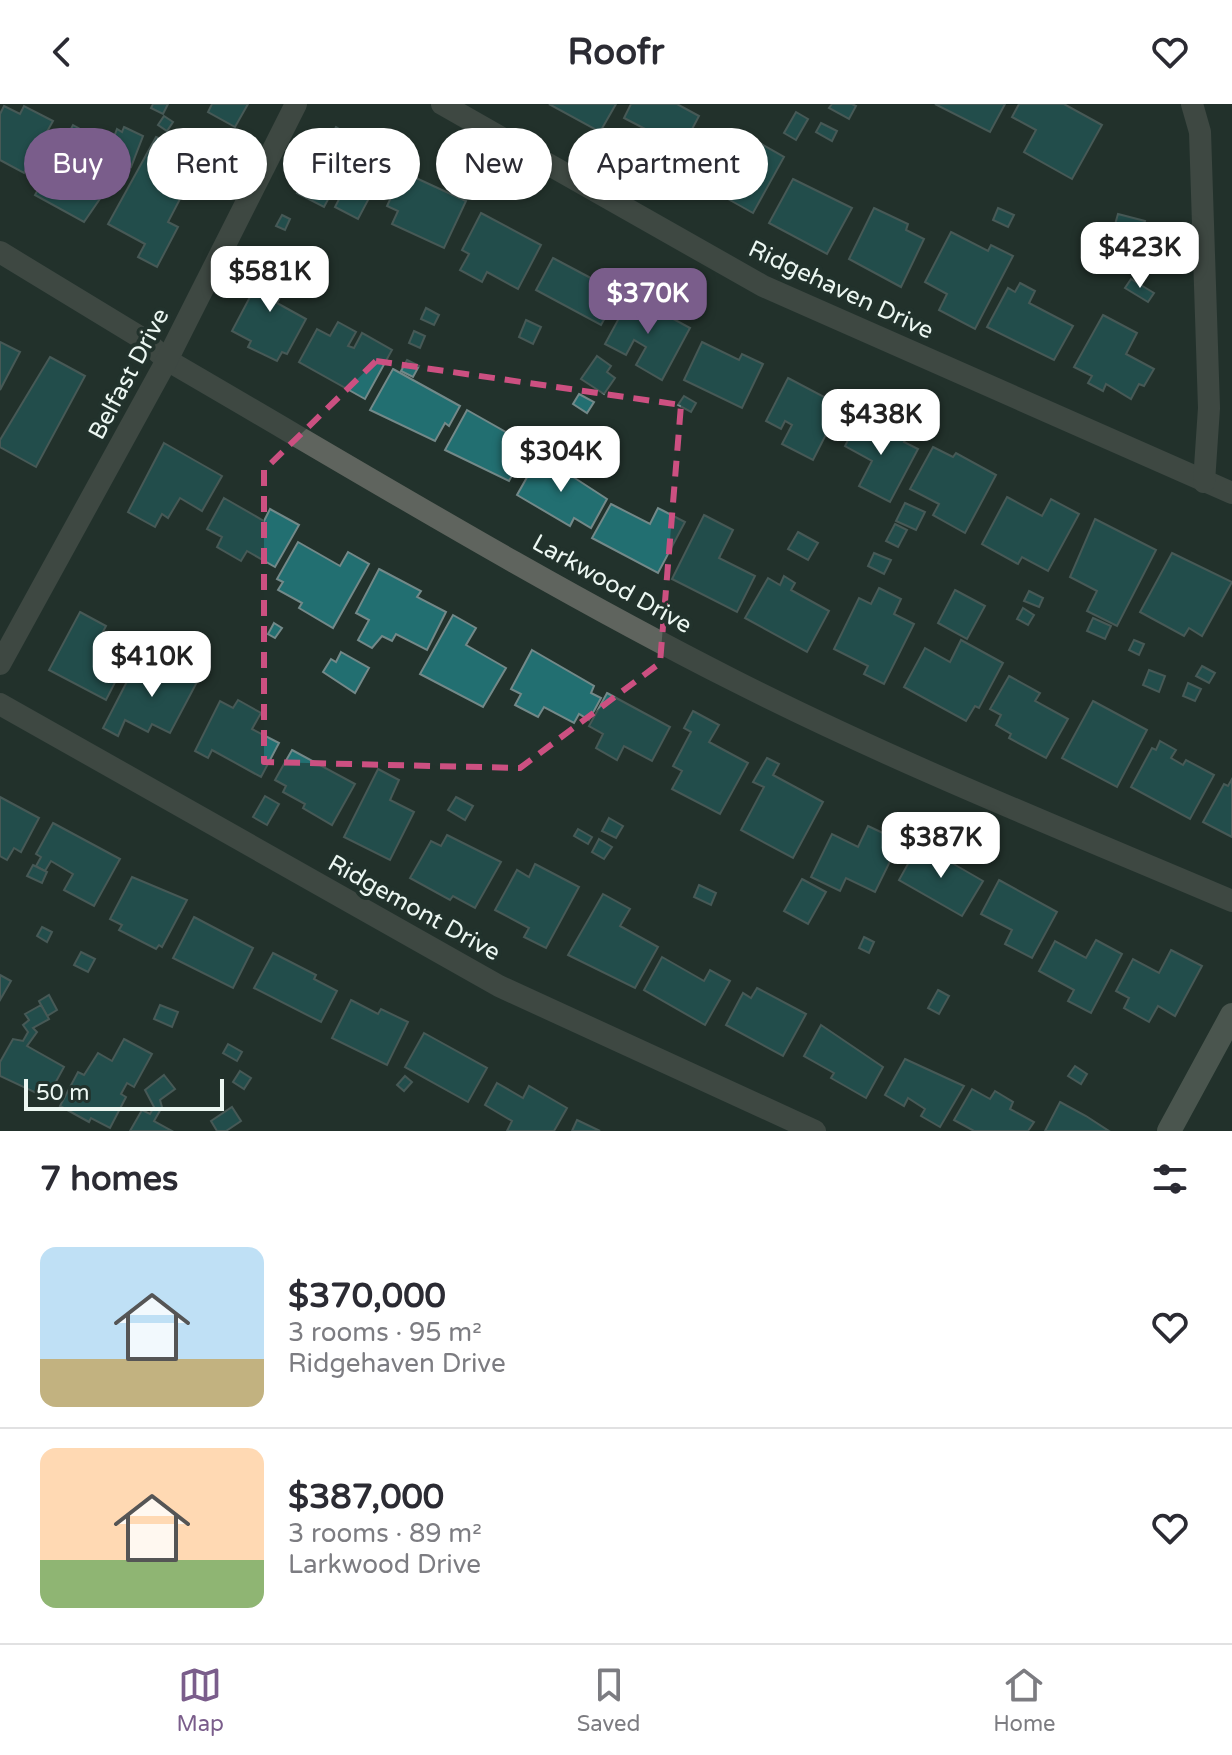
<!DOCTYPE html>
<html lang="en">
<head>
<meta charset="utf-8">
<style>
	body { margin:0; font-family:"Varela Round",sans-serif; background:#f2f2f3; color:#2b2b33; height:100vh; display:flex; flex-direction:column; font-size:30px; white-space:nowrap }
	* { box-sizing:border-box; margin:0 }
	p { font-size:26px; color:#7c7c81 }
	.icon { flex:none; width:44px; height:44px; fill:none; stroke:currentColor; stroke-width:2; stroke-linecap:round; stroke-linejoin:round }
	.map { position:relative; height:1027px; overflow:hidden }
	.details { display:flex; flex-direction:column; background:#fff; flex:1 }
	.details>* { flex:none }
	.hud { position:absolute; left:24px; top:24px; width:800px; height:72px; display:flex; gap:16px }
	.scale { position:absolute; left:24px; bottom:20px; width:200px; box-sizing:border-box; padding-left:8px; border:4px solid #ecf7f2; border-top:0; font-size:22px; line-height:28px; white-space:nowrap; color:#ecf7f2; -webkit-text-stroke:6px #22322c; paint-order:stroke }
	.price { position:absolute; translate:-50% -68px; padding:0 18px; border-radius:16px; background:#fff; color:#222; font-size:26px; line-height:52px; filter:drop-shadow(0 2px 4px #0008) }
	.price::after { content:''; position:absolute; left:50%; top:48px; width:24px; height:18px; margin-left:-12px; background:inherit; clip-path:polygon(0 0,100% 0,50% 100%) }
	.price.current { background:#7a5d8b; color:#fff }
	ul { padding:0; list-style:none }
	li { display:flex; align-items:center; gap:24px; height:200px; padding:0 40px }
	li+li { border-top:2px solid #e1e1e2 }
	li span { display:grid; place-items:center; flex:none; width:224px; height:160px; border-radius:16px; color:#555 }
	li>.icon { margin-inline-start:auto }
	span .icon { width:96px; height:96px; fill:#fffc; stroke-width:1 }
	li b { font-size:34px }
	h2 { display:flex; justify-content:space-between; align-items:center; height:96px; padding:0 40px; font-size:34px }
	.tag { padding:0 28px; border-radius:36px; background:#fff; box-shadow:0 2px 6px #0004; font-size:28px; line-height:72px }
	.tag.current { background:#7a5d8b; color:#fff }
	header { display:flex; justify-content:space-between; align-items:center; height:104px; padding:0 40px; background:#fff; font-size:36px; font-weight:800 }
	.dock { display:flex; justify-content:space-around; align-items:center; height:112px; border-top:2px solid #e1e1e2; background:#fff; font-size:22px; color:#7c7c81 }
	.dock a { display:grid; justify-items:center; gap:4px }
	.dock .current { color:#7a5d8b }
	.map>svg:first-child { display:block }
	.building { fill:#226f71; stroke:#738989; stroke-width:2 }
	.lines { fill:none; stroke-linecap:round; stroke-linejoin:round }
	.street { stroke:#5f645e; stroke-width:22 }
	.secondary { stroke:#7a8278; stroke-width:24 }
	.marked { fill:none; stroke:#cc5081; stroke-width:6; stroke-dasharray:16 10; stroke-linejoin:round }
	.labels { text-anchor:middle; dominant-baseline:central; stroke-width:8; stroke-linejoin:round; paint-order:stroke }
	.street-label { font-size:24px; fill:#ecf7f2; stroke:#22322c }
</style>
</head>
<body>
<header><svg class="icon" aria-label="back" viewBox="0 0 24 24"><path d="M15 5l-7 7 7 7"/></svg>Roofr<svg class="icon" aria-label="heart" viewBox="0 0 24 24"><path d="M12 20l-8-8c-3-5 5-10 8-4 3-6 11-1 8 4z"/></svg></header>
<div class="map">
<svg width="1232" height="1027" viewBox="0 0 1232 1027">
	<rect width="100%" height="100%" fill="#22322c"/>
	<!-- building -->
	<g class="building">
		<path d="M 153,0 L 168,0 L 163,10 L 151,4 Z"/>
		<path d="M 212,0 L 248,0 L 235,23 L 208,8 Z"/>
		<path d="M 549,0 L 616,0 L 600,28 Z"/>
		<path d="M 631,0 L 677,0 L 699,12 L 670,67 L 641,52 L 653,29 L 624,14 Z"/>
		<path d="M 832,0 L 852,0 L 856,2 L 849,15 L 829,4 Z"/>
		<path d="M 935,0 L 1005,0 L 990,28 Z"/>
		<path d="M 1019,0 L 1064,0 L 1102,21 L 1072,75 L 1024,48 L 1036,26 L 1012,13 Z"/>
		<path d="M 4,2 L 20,10 L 24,2 L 53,17 L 24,69 L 0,56 L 0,10 Z"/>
		<path d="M 796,8 L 808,15 L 796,36 L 784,29 Z"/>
		<path d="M 164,12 L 173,18 L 167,27 L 158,21 Z"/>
		<path d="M 821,19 L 837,27 L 832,37 L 816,28 Z"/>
		<path d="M 73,21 L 103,38 L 84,73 L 106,86 L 84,118 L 35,91 Z"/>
		<path d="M 124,23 L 143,32 L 131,63 L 113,54 L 116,49 L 112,47 L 118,34 L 114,33 L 117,25 L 122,28 Z"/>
		<path d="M 336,23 L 359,36 L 363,30 L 394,47 L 358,115 L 335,103 L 351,72 L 338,65 L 336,70 L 340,73 L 324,103 L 297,89 Z"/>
		<path d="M 744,30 L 784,53 L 753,109 L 689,73 L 707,41 L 730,54 Z"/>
		<path d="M 156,33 L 184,45 L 179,53 L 167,47 L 163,55 L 175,61 L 161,85 L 180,95 L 168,118 L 178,123 L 157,163 L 138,153 L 145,140 L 108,120 Z"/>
		<path d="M 403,68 L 466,97 L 444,144 L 392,120 L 398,107 L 387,102 Z"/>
		<path d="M 793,75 L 852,104 L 827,150 L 769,119 Z"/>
		<path d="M 874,104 L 908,120 L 906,126 L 924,135 L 901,183 L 849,155 Z"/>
		<path d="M 998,104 L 1014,111 L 1008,123 L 993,116 Z"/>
		<path d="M 481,109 L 541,141 L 518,185 L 487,168 L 482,178 L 460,166 L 469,150 L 462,146 Z"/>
		<path d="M 1118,110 L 1145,117 L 1138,139 L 1112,131 Z"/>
		<path d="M 282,111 L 290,115 L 285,126 L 276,122 Z"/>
		<path d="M 951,128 L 988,147 L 991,141 L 1013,152 L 975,225 L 939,206 L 947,190 L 925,178 Z"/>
		<path d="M 553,154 L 619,189 L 601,221 L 536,186 Z"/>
		<path d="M 269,157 L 299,172 L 289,191 L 283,188 L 277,199 L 306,215 L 287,250 L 282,248 L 277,257 L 248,243 L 251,237 L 232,227 Z"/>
		<path d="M 1131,175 L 1154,189 L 1148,198 L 1125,184 Z"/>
		<path d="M 1020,179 L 1035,187 L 1029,199 L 1073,222 L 1054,256 L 987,223 L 1008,184 L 1015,188 Z"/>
		<path d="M 631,192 L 690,224 L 662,276 L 636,261 L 646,243 L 634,236 L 626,251 L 605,240 Z"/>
		<path d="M 426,204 L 439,211 L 434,221 L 421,215 Z"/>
		<path d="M 1103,211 L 1137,229 L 1126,250 L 1154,265 L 1144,282 L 1139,280 L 1131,295 L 1106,280 L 1103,287 L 1088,279 L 1092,272 L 1074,263 Z"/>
		<path d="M 526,216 L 541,223 L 533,240 L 519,233 Z"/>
		<path d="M 338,218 L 356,228 L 348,242 L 354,244 L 362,229 L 392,246 L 365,295 L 299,258 L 317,225 L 330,232 Z"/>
		<path d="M 414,227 L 425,232 L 420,244 L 409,239 Z"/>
		<path d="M 0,238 L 20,248 L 0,286 Z"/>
		<path d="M 702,238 L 739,256 L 742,250 L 763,260 L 742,304 L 684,276 Z"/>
		<path d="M 597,252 L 611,262 L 607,268 L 615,274 L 604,290 L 581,275 Z"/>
		<path d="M 50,253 L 85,272 L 36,363 L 0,343 L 0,336 Z"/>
		<path d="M 407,256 L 419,262 L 413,273 L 401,267 Z"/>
		<path d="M 393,265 L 460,302 L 449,322 L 445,319 L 435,337 L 370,306 Z"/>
		<path d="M 788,274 L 830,296 L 828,299 L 839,305 L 813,356 L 782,340 L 792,321 L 785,317 L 781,325 L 766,317 Z"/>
		<path d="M 579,290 L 594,298 L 587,309 L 573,300 Z"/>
		<path d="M 684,292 L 696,299 L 691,308 L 678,301 Z"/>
		<path d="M 467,306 L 529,341 L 509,377 L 445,346 Z"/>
		<path d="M 861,311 L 906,334 L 904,338 L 918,345 L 890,398 L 859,382 L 872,357 L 845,342 Z"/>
		<path d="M 164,339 L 222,372 L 202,407 L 180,394 L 168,414 L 162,410 L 155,423 L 128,408 Z"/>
		<path d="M 933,343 L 953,353 L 956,349 L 996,371 L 965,429 L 933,411 L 939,400 L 910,385 Z"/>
		<path d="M 539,352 L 569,366 L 567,369 L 607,395 L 591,424 L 574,414 L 570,422 L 517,391 Z"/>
		<path d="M 1007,393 L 1042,412 L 1051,395 L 1079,410 L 1048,467 L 1022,453 L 1018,460 L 982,440 Z"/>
		<path d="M 224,394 L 264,417 L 270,405 L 299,421 L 275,463 L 247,447 L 241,457 L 217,443 L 222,433 L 207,425 Z"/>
		<path d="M 905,399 L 925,408 L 916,426 L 896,417 Z"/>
		<path d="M 611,400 L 650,420 L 658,404 L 685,418 L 658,469 L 592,434 Z"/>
		<path d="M 704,411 L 733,426 L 719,454 L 755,472 L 737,508 L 672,475 Z"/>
		<path d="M 1095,415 L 1156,446 L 1117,522 L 1087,507 L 1097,487 L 1070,473 Z"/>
		<path d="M 895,420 L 907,426 L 898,443 L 886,437 Z"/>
		<path d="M 798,428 L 818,439 L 808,456 L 788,445 Z"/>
		<path d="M 298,438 L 340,462 L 348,448 L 369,460 L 333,524 L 299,504 L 302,499 L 278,486 L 283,478 L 277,475 Z"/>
		<path d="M 874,449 L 891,456 L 884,470 L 868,462 Z"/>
		<path d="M 1172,449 L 1232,478 L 1202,532 L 1189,524 L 1184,532 L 1140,508 Z"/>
		<path d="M 379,465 L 421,487 L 417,493 L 446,508 L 427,546 L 396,530 L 392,537 L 382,532 L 372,544 L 358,536 L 369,516 L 356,509 Z"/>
		<path d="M 784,472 L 795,479 L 791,486 L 829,507 L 807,548 L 745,514 L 768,474 L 780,481 Z"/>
		<path d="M 879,484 L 901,495 L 894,510 L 914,520 L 884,580 L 864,570 L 868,562 L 834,545 L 859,494 L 871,500 Z"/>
		<path d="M 955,486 L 985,502 L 967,535 L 938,519 Z"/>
		<path d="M 1029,487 L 1043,494 L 1039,503 L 1024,497 Z"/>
		<path d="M 1023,504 L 1034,511 L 1028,521 L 1017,515 Z"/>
		<path d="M 80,508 L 106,522 L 96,541 L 126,557 L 106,596 L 49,566 Z"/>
		<path d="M 453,511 L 476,524 L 466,541 L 506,564 L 483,603 L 420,570 Z"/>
		<path d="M 1093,514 L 1111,522 L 1105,535 L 1087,527 Z"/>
		<path d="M 274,519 L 282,524 L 275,534 L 268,530 Z"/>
		<path d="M 961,536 L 1003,559 L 979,604 L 975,602 L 966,617 L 904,583 L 925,544 L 950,558 Z"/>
		<path d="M 1134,536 L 1144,540 L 1139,551 L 1129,546 Z"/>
		<path d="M 532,546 L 594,582 L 591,589 L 601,594 L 589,616 L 579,610 L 574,619 L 544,603 L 538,613 L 515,601 L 521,590 L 511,585 Z"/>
		<path d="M 341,548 L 369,564 L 355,589 L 323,568 L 331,555 L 336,558 Z"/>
		<path d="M 163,552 L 183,562 L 179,569 L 197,578 L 170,629 L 152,620 L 148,628 L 125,616 L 118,632 L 103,624 L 135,562 L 152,572 Z"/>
		<path d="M 1202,562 L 1215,569 L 1209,579 L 1196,572 Z"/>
		<path d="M 1149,566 L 1165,572 L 1159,588 L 1143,581 Z"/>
		<path d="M 1009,572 L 1040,589 L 1035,597 L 1068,615 L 1046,654 L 1009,634 L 1011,630 L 996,621 L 1001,611 L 990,605 Z"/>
		<path d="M 1188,579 L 1201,585 L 1195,597 L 1183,592 Z"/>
		<path d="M 607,589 L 670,623 L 652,657 L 624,642 L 617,656 L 596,644 L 603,630 L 589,622 Z"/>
		<path d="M 238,596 L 261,609 L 252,625 L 279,639 L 261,673 L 212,646 L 208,654 L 195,647 L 220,597 L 233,604 Z"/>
		<path d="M 1093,597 L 1147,626 L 1117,683 L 1062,654 Z"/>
		<path d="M 693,607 L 719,621 L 709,638 L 748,659 L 720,710 L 672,685 L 682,667 L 673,662 L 691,628 L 684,624 Z"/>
		<path d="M 1160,637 L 1176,646 L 1171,654 L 1183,661 L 1186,656 L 1214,671 L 1190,715 L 1131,683 L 1152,644 L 1156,646 Z"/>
		<path d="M 292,646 L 355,680 L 332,721 L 303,704 L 305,700 L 283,688 L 286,682 L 275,676 Z"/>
		<path d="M 767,654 L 779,660 L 773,671 L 823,698 L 793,754 L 741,726 L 764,683 L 753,678 Z"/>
		<path d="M 378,665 L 399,676 L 390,696 L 414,708 L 390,756 L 344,733 Z"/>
		<path d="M 1232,675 L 1232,733 L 1203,718 L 1224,680 L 1228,682 Z"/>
		<path d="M 265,692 L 279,700 L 267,721 L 253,713 Z"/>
		<path d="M 0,693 L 39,714 L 21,748 L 14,744 L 7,756 L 0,752 Z"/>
		<path d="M 456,693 L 473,702 L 465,716 L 448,706 Z"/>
		<path d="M 609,714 L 623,722 L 616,734 L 602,727 Z"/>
		<path d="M 53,719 L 120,755 L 94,802 L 64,786 L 73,770 L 51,757 L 45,767 L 36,762 L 41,753 L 36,750 Z"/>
		<path d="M 868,722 L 900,737 L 875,788 L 846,774 L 840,787 L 811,773 L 832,730 L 858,743 Z"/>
		<path d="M 578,725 L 592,733 L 588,740 L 574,732 Z"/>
		<path d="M 447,731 L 501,758 L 475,804 L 453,792 L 450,796 L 410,774 L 431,737 L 441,742 Z"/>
		<path d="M 599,735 L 612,743 L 604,755 L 592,748 Z"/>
		<path d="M 919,740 L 983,777 L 962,812 L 899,776 Z"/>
		<path d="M 535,760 L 579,783 L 546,844 L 524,833 L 529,824 L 495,806 L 517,766 L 529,773 Z"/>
		<path d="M 33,761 L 47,768 L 42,779 L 27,772 Z"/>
		<path d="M 132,773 L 187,796 L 162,843 L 159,841 L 156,845 L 119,826 L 122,821 L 110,815 Z"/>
		<path d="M 802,775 L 826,788 L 808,820 L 784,807 Z"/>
		<path d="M 999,776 L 1057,808 L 1032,854 L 1005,840 L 1012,826 L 981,810 Z"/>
		<path d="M 699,781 L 716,789 L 711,801 L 694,793 Z"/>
		<path d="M 603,790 L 630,805 L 620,822 L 658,843 L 635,884 L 568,851 Z"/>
		<path d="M 194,813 L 253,844 L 233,884 L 173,854 Z"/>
		<path d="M 42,823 L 52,828 L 47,838 L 37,832 Z"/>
		<path d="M 864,833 L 874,838 L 869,849 L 859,844 Z"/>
		<path d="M 1096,836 L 1122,850 L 1091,909 L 1068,897 L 1074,886 L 1039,867 L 1055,837 L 1086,854 Z"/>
		<path d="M 1171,846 L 1202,862 L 1175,912 L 1158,902 L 1149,918 L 1124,904 L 1129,894 L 1116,887 L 1133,855 L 1159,869 Z"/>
		<path d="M 81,848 L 95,855 L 88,868 L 74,861 Z"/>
		<path d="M 273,849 L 316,871 L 314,875 L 337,887 L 321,918 L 254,884 Z"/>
		<path d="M 662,853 L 704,877 L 710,866 L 730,877 L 705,921 L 644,886 Z"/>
		<path d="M 0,871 L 11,877 L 0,896 Z"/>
		<path d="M 757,884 L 806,910 L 783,952 L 726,921 L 743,889 L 751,894 Z"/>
		<path d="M 938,886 L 949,892 L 939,910 L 928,904 Z"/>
		<path d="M 49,891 L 57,906 L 47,912 L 39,897 Z"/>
		<path d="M 351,896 L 378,910 L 381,905 L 408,918 L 387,961 L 332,934 Z"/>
		<path d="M 41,901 L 49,915 L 33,924 L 37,928 L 27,942 L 64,963 L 47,994 L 0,972 L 0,958 L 13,935 L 23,937 L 28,928 L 23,921 L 29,916 L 25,910 Z"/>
		<path d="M 160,901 L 178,908 L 172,923 L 154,915 Z"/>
		<path d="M 821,921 L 883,963 L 866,994 L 831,974 L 834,969 L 804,952 Z"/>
		<path d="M 424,929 L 487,964 L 468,998 L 405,963 Z"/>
		<path d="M 124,935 L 152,950 L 134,983 L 127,979 L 121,990 L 126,993 L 110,1024 L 91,1014 L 89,1018 L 60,1002 L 78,968 L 84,971 L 98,949 L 112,957 Z"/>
		<path d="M 228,940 L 242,948 L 237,957 L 223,949 Z"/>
		<path d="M 905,955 L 964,982 L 940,1023 L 921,1012 L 925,1005 L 908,994 L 904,1002 L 885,991 Z"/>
		<path d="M 1075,962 L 1087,970 L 1081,980 L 1068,972 Z"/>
		<path d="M 240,967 L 251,974 L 244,985 L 233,978 Z"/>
		<path d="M 164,971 L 175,985 L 160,996 L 162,1003 L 154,1017 L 172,1027 L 130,1027 L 142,1006 L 150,1010 L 154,1003 L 145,986 Z"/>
		<path d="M 405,972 L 412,978 L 404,987 L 397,981 Z"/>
		<path d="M 497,979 L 523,994 L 529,982 L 567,1004 L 554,1027 L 507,1027 L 512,1017 L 485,1001 Z"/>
		<path d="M 972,985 L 990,995 L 995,987 L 1013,998 L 1010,1005 L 1034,1018 L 1028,1027 L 974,1027 L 954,1016 Z"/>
		<path d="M 1060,998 L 1086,1012 L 1109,1027 L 1045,1027 Z"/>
		<path d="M 232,1003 L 241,1017 L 226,1027 L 217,1027 L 211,1017 Z"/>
		<path d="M 577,1016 L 600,1027 L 572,1027 Z"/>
	</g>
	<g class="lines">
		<!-- street -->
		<g class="street">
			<path d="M 442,0 L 763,182 L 1232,389"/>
			<path d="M 1192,0 L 1200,28 L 1209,304 L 1204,378"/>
			<path d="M 0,148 L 143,235 L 167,256 C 355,365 541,479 735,577 C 897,659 1065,726 1232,797"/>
			<path d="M 0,560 L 167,256 L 296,0"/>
			<path d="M 0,600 L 499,882 L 815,1027"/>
		</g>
		<!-- secondary -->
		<path class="secondary" d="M 1169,1027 L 1232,911"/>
	</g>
	<!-- marked area -->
	<path d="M0 0H1232V1027H0ZM 376,257 L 681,301 L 660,559 L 520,664 L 264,658 L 264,366 Z" fill="#22322c" fill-opacity=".55" fill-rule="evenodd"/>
	<path class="marked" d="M 376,257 L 681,301 L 660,559 L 520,664 L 264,658 L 264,366 Z"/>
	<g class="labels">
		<!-- street labels -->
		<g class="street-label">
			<text transform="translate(841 186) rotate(25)">Ridgehaven Drive</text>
			<text transform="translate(129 270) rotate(-62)">Belfast Drive</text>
			<text transform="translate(612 480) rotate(29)">Larkwood Drive</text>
			<text transform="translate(414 804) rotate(29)">Ridgemont Drive</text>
		</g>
	</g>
</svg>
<div class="scale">50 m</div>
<b class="price" style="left:1140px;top:186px">$423K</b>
<b class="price" style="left:270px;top:210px">$581K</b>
<b class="price current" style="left:648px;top:232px">$370K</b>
<b class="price" style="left:881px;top:353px">$438K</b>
<b class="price" style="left:561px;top:390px">$304K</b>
<b class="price" style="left:152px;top:595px">$410K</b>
<b class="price" style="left:941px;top:776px">$387K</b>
<div class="hud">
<a class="tag current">Buy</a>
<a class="tag">Rent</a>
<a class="tag">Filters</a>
<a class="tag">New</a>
<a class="tag">Apartment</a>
</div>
</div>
<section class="details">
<h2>7 homes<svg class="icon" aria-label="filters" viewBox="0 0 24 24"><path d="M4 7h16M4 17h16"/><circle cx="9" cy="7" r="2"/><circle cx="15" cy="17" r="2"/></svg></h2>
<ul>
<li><span style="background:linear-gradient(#bfe0f5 70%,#c2b280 0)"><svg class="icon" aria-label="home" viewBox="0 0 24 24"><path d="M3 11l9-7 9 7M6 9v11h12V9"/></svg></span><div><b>$370,000</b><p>3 rooms · 95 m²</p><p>Ridgehaven Drive</p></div><svg class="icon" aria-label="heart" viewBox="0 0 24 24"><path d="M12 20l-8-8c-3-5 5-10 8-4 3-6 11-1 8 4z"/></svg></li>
<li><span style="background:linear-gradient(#ffd9b3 70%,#8fb573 0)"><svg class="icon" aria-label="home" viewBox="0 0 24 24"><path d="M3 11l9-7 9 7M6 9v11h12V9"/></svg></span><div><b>$387,000</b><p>3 rooms · 89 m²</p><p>Larkwood Drive</p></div><svg class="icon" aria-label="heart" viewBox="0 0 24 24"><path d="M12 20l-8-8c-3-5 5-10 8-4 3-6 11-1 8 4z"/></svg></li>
</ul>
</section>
<nav class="dock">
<a class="current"><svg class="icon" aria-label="map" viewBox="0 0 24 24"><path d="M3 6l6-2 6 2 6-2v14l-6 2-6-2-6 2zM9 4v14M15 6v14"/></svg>Map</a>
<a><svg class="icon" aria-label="saved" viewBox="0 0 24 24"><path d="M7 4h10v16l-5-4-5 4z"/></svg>Saved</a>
<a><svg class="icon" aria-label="home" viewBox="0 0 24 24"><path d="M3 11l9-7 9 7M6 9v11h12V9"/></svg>Home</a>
</nav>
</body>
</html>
